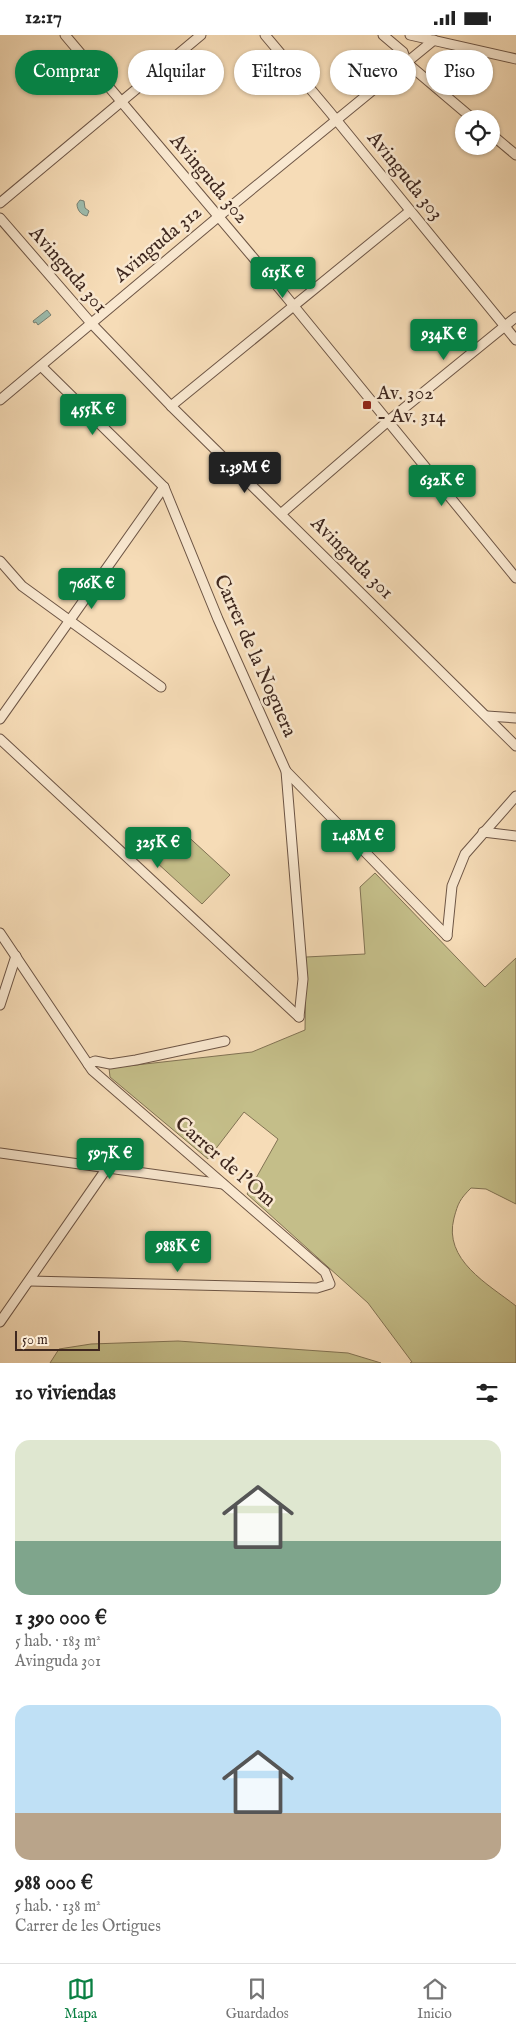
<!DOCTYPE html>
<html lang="es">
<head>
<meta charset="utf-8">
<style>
	body { margin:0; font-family:"IM FELL English",serif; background:#f2f2f2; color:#222; height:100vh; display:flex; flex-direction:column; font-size:19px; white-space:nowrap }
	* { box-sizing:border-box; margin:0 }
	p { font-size:16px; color:#767676 }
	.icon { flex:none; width:28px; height:28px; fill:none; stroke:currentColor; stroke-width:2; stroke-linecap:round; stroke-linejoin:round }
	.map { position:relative; height:1328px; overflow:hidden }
	.details { display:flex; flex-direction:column; background:#fff; flex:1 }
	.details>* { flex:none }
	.banner { position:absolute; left:15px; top:15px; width:486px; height:45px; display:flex; gap:10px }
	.buttons { position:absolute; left:455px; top:75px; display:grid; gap:10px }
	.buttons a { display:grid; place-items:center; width:45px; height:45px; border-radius:50%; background:#fff; box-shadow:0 1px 4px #0004; font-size:25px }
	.scale { position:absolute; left:15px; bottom:12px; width:85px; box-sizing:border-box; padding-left:5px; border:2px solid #3f281f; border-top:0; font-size:14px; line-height:18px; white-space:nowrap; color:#3f281f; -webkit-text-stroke:4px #f9e8d0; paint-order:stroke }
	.price { position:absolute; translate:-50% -42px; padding:0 11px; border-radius:5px; background:#0b8043; color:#fff; font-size:16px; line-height:32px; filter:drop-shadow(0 1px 2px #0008) }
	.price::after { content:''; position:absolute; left:50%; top:30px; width:15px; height:11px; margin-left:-8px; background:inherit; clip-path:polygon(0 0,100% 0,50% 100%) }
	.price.on { background:#222; color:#fff }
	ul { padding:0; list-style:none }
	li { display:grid; align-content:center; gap:10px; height:265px; padding:0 15px }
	li span { display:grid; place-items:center; height:155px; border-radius:15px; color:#555 }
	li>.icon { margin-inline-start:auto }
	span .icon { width:90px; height:90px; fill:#fffc; stroke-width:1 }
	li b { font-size:21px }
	h2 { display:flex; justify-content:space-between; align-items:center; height:60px; padding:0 15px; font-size:21px }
	.tag { padding:0 18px; border-radius:22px; background:#fff; box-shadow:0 1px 4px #0004; font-size:18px; line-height:45px }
	.tag.on { background:#0b8043; color:#fff }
	.status { display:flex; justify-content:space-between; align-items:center; height:35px; padding:0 25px; background:#fff; direction:ltr }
	.status svg { height:14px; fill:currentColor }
	.tab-bar { display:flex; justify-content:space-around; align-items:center; height:70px; border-top:1px solid #e0e0e0; background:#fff; font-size:14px; color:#767676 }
	.tab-bar a { display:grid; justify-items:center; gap:2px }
	.tab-bar .on { color:#0b8043 }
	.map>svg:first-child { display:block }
	.green { fill:#c4be89; stroke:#827354 }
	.water { fill:#9dbcad; stroke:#778174 }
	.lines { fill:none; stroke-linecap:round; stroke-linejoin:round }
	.street-casing { stroke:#6d5545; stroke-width:11 }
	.street { stroke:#f9e8d0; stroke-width:9 }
	.poi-dot { fill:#8f2418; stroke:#f9e8d0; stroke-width:2 }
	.labels { text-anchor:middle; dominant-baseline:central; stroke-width:5; stroke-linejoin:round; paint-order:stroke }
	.street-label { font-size:20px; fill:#3f281f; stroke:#f9e8d0 }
	.poi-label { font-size:20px; fill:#3f281f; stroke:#f9e8d0; text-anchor:start }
</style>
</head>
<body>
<div class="status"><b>12:17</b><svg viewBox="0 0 49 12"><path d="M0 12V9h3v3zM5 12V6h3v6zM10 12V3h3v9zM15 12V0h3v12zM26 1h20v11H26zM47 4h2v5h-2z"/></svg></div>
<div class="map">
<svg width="516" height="1328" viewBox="0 0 516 1328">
	<rect width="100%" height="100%" fill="#f6dcb7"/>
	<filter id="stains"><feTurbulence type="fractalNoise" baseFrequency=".004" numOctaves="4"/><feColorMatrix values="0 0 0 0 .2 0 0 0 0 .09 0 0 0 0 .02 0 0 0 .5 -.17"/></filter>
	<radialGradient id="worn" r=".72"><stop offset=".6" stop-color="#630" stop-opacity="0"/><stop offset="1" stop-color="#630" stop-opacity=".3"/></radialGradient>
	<!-- green -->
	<g class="green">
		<path d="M 182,796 L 230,840 L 202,869 L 155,826 Z"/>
		<path d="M 375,838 L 485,952 L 516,923 L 516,1169 L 486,1154 L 471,1153 C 460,1164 458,1168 454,1183 C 443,1225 488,1249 516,1271 L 516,1328 L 410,1328 L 412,1327 L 368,1268 L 247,1159 L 278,1104 L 244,1077 L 208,1124 L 110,1042 L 109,1033 L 252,1017 L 305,995 L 306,922 L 365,919 L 360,852 Z"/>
		<path d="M 178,1306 L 348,1318 L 381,1328 L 50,1328 L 59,1314 L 91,1309 Z"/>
	</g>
	<!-- water -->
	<g class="water">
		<path d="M 23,33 L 31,42 L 24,48 L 17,39 Z"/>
		<path d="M 80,165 L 84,166 L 85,173 L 89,176 L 87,181 C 81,180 77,175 77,169 Z"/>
		<path d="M 47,275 L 51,280 L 38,290 L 36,287 L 34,288 L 33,286 Z"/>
	</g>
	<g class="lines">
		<defs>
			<g id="street">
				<path d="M 65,0 L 284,259 L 516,543"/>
				<path d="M 265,0 L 329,76 L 516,305"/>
				<path d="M 383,0 L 403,17 L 407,28 L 473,84"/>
				<path d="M 410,0 L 516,24"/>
				<path d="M 491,99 L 516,120"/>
				<path d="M 0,168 L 201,0"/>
				<path d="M 0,183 L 91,288 L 171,371 L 516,711"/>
				<path d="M 41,331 L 164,452 L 218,584 L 286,736 L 303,944 L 299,982"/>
				<path d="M 0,365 L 218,182 L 434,5"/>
				<path d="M 171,371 L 410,176"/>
				<path d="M 282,478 L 387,387 L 516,282"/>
				<path d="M 0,526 L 22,551 L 161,652"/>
				<path d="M 487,681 L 516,683"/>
				<path d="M 0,684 L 164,452"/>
				<path d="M 0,704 L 299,982"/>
				<path d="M 286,736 L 447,901"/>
				<path d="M 483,797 L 516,801"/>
				<path d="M 0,898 L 92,1035 L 325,1237 L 330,1249 L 317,1253 L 30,1246"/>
				<path d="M 447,901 L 452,851 L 465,819 L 516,761"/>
				<path d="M 0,970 L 16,921"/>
				<path d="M 88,1029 L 95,1026 L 110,1029 L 136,1025 L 225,1006"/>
				<path d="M 0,1118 L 223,1149"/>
				<path d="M 0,1287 L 107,1133"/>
			</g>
		</defs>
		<!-- street casing -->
		<use href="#street" class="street-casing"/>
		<!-- street -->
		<use href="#street" class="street"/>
	</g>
	<!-- markers -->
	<rect class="poi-dot" x="362" y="365" width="10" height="10" rx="2.5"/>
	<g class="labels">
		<!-- street labels -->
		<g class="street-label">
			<text transform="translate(405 141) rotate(51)">Avinguda 303</text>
			<text transform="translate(209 144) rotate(50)">Avinguda 302</text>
			<text transform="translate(158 209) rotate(-40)">Avinguda 312</text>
			<text transform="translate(68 235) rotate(49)">Avinguda 301</text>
			<text transform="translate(352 523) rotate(45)">Avinguda 301</text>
			<text transform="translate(255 621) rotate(66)">Carrer de la Noguera</text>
			<text transform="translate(225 1127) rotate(41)">Carrer de l'Om</text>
		</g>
		<!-- poi labels -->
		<g class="poi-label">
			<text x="377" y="358">Av. 302<tspan x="377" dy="23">- Av. 314</tspan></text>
		</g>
	</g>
	<rect width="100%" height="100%" filter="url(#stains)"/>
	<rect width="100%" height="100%" fill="url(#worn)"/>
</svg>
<div class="buttons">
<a><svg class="icon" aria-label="locate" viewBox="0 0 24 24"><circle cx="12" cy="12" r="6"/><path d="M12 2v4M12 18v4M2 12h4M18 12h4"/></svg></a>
</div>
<div class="scale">50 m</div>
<b class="price" style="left:283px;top:264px">615K €</b>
<b class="price" style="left:444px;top:326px">934K €</b>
<b class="price" style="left:93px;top:401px">455K €</b>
<b class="price on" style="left:245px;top:459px">1.39M €</b>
<b class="price" style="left:442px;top:472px">632K €</b>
<b class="price" style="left:92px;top:575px">766K €</b>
<b class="price" style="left:358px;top:827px">1.48M €</b>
<b class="price" style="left:158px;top:834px">325K €</b>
<b class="price" style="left:110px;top:1145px">597K €</b>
<b class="price" style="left:178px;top:1238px">988K €</b>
<div class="banner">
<a class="tag on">Comprar</a>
<a class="tag">Alquilar</a>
<a class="tag">Filtros</a>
<a class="tag">Nuevo</a>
<a class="tag">Piso</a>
</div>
</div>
<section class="details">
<h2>10 viviendas<svg class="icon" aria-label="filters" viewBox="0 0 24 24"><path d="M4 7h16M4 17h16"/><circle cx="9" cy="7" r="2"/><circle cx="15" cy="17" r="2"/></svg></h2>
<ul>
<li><span style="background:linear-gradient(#dfe7d0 65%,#7fa58c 0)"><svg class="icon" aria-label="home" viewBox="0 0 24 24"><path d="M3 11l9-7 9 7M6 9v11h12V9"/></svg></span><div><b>1 390 000 €</b><p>5 hab. · 183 m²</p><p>Avinguda 301</p></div></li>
<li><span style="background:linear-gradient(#bfe0f5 70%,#b9a48a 0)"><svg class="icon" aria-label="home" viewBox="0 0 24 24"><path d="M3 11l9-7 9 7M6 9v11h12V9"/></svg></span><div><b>988 000 €</b><p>5 hab. · 138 m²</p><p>Carrer de les Ortigues</p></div></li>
</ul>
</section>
<nav class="tab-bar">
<a class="on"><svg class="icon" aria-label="map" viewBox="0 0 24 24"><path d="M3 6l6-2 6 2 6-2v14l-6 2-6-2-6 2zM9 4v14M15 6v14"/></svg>Mapa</a>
<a><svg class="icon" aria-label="saved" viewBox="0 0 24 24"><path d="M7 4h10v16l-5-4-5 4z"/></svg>Guardados</a>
<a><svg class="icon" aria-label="home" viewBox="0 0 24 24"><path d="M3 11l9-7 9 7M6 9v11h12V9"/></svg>Inicio</a>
</nav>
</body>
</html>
